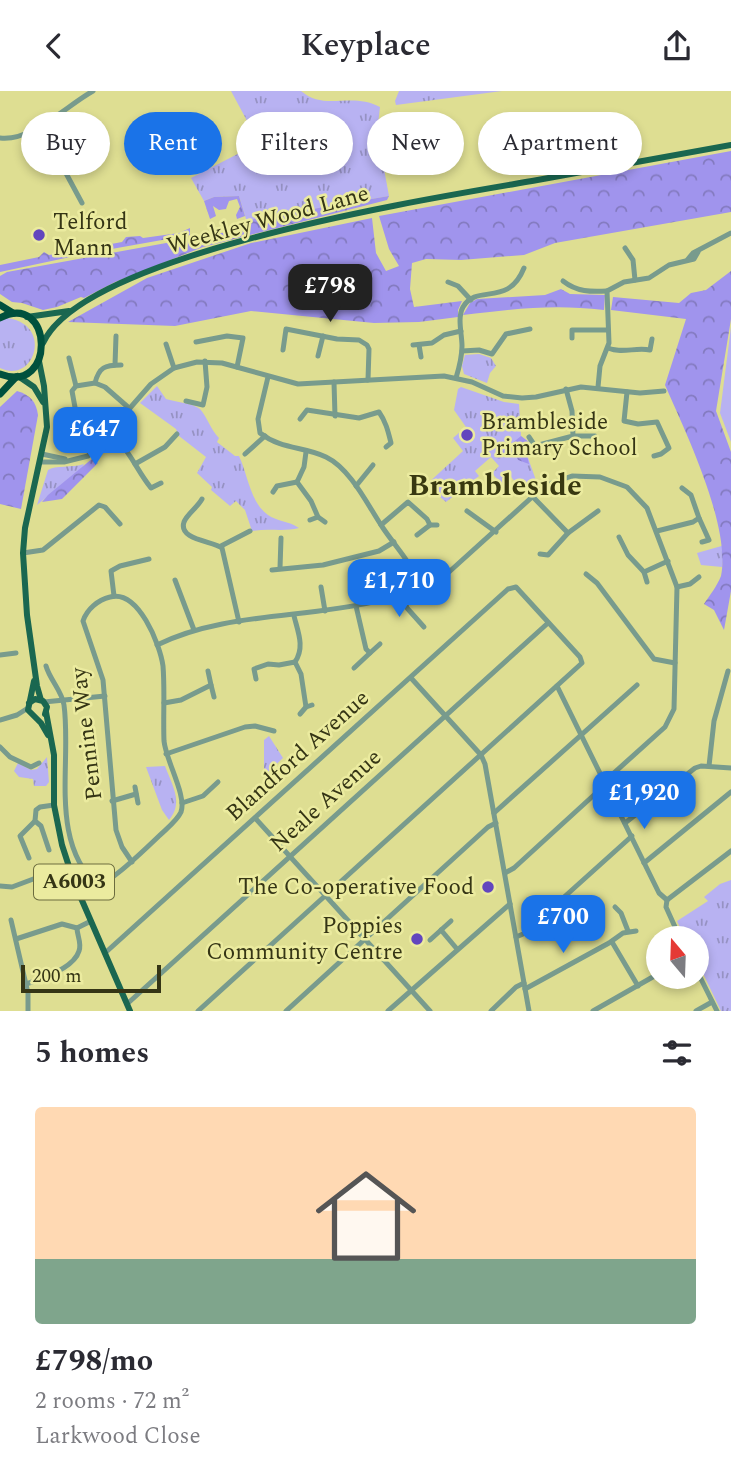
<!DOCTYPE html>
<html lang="en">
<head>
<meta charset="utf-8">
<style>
	body { margin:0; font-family:Spectral,serif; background:#f2f2f3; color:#2b2b33; height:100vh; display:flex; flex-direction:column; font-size:26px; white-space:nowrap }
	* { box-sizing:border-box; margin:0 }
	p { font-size:23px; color:#7c7c81 }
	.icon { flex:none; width:38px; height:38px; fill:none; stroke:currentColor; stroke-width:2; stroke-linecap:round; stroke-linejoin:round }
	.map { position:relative; height:920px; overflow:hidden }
	.details { display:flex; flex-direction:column; background:#fff; flex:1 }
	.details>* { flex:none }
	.guide { position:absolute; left:21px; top:21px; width:690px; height:63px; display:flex; gap:14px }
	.needle { width:46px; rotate:341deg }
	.tools { position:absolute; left:646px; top:835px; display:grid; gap:14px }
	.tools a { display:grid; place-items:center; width:63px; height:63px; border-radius:50%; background:#fff; box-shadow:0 4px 10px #0003; font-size:35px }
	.scale { position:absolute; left:21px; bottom:18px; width:140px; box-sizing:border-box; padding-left:7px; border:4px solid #353515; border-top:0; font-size:19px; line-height:24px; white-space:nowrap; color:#353515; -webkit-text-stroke:5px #ebeb9f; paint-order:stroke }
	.price { position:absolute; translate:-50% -60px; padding:0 16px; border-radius:14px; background:#1a73e8; color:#fff; font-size:23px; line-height:46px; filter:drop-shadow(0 2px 4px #0008) }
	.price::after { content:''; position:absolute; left:50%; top:42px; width:21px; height:16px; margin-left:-10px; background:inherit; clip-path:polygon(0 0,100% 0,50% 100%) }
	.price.on { background:#222; color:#fff }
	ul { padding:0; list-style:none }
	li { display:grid; align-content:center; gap:14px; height:371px; padding:0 35px }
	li+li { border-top:2px solid #e1e1e2 }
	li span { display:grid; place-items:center; height:217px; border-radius:7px; color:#555 }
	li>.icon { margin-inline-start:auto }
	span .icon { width:126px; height:126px; fill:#fffc; stroke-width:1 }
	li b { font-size:30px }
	h2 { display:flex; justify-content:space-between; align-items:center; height:84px; padding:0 35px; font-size:30px }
	.chip { padding:0 24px; border-radius:32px; background:#fff; box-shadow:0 4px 10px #0003; font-size:24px; line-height:63px }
	.chip.on { background:#1a73e8; color:#fff }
	header { display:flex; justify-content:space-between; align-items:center; height:91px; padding:0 35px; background:#fff; font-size:32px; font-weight:600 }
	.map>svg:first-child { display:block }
	.grass { fill:url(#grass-tufts) }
	.forest { fill:url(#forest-crowns) }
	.garden { fill:#b8b2f2 }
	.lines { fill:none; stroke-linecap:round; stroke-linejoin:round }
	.minor { stroke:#789b8d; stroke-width:5 }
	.major { stroke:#1a6750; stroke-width:6 }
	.highway { stroke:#00513d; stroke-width:7 }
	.poi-dot { fill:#6246be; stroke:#ebeb9f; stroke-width:2.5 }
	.labels { text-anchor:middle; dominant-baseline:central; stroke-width:5; stroke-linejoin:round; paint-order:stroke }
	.shield { fill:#ebeb9f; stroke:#6c6c3e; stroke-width:2 }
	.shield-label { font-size:21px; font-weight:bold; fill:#353515 }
	.street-label { font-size:23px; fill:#353515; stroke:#ebeb9f }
	.poi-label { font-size:23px; fill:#353515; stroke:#ebeb9f; text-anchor:start }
	.district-label { font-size:30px; font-weight:bold; fill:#383810; stroke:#ebeb9f }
</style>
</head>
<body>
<header><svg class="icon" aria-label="back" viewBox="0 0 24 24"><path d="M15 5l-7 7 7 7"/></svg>Keyplace<svg class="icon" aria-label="share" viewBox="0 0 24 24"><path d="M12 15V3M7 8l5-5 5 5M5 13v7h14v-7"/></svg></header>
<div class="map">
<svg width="731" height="920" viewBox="0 0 731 920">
	<defs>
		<pattern id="grass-tufts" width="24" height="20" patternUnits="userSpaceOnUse" patternTransform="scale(1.75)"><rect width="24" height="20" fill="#b8b2f2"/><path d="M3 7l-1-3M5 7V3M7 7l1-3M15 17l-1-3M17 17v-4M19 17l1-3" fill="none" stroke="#9692c3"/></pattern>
		<pattern id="forest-crowns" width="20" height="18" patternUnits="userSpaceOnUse" patternTransform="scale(1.75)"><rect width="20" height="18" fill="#a094ed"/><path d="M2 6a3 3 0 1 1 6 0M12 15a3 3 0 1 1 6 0" fill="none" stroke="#837abf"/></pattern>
	</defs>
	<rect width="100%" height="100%" fill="#dede92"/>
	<!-- grass -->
	<g class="grass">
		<path d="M 231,0 L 301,0 C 326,21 350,0 380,16 L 377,42 L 378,66 L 382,67 L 389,105 L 255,128 L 247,131 L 239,105 L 214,106 L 204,110 L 191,87 L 259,52 Z"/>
		<path d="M 399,0 L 502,0 L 396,14 L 395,10 Z"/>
		<path d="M 6,227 C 54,232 35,294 0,277 L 0,230 Z"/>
		<path d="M 479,263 L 491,267 L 496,275 L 490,282 L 487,292 L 464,283 L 462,275 L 465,264 Z"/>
		<path d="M 157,295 L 166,308 C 176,311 192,312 200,318 C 206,324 211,339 219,347 L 217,351 L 235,365 L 239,365 C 248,384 250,411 268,424 C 276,430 289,430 299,437 C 284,441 268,437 252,440 L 245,419 L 236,410 L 230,415 L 211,399 L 212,396 L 197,382 L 206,366 L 179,345 L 176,338 L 140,312 Z"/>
		<path d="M 461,296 L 504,311 L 519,313 L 521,345 L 530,352 L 527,364 L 538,395 L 526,403 L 511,386 L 502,394 L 492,382 L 499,375 L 491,366 L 475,380 L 479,385 L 446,411 L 426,394 L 463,360 L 453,347 L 466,336 L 454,319 L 458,298 Z"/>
		<path d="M 84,373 L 82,377 L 37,414 L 48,379 C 55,374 72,377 84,373 Z"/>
		<path d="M 725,454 L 722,476 L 701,474 L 697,462 Z"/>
		<path d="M 269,645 L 283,667 L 264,685 L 264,649 Z"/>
		<path d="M 47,666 L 49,691 L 46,695 L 34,695 L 33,688 L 19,686 L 14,680 L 18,672 L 31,679 L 37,678 Z"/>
		<path d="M 165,675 C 172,694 184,712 169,729 L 162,719 L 146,676 Z"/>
		<path d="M 731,789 L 731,920 L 721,920 L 697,870 L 696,847 L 685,847 L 677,830 L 708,810 L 704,806 L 720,793 Z"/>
	</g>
	<!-- forest -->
	<g class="forest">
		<path d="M 731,60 L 731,121 L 555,152 L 524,164 L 461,169 L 426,168 L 412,172 L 410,198 L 414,216 L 462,210 L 458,219 L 458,226 L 419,231 L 374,232 L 251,220 L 175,235 L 68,231 L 147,187 L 251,152 L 372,127 L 376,162 L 386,180 L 399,175 L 389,158 L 379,125 Z"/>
		<path d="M 239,105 L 245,125 L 237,128 L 236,124 L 240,116 L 237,108 L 229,110 L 226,118 L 219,119 L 213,115 L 216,125 L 210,128 L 204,110 L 214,106 Z"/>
		<path d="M 389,105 L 387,109 L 203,156 L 115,191 L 84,207 L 81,206 L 57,216 L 43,219 L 22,212 L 12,211 L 0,203 L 0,185 L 7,181 L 243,138 L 247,131 L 254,128 Z"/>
		<path d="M 190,137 L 190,144 L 78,164 L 76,152 L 80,151 L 84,158 L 122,151 L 126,146 L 140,145 L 143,147 L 179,142 Z"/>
		<path d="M 44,161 L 49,164 L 66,161 L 75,165 L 0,181 L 0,174 L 39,166 Z"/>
		<path d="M 731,180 L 731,228 L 716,320 L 731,361 L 731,500 L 724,539 L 714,519 L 704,513 C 710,504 717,495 721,485 C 731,435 686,342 665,294 L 686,228 L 611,219 L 613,206 L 679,212 L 691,202 L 706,199 Z"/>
		<path d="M 561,198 L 570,203 L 605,204 L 604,219 C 552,213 515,218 463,224 L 470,212 L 477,208 L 545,204 Z"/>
		<path d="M 17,300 C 30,304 36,310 38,324 L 21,418 L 0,413 L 0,316 Z"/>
		<path d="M 521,345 L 530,352 L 527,364 L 529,373 L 518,369 L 514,359 L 499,368 L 495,366 Z"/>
		<path d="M 93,367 L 98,372 L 62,408 L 42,411 L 48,404 Z"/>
	</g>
	<!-- garden -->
	<path class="garden" d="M 731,236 L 731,351 L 720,322 Z"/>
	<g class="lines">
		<!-- minor -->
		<g class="minor">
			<path d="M 40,34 L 82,112"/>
			<path d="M 0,47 C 31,51 66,15 93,0"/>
			<path d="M 625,157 L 633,169 L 635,189"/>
			<path d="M 688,168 L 693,162 L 731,142"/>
			<path d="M 563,190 C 577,201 591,201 607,200"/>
			<path d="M 448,191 L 458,195 L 471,209"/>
			<path d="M 572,247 L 572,239 L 608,239"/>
			<path d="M 196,251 L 227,245 L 243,247 L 237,276"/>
			<path d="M 166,253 L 174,277"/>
			<path d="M 413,254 L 432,252 L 444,244 L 461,240"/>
			<path d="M 419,254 L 421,266"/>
			<path d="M 608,257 C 623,263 635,256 650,259 L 652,248"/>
			<path d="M 283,259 L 286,238 L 337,248 L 359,249 L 367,254 L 369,258 L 368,289"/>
			<path d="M 462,260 L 479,259 L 492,263 L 506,243 L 530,238"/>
			<path d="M 318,265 L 323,245"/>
			<path d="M 69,267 L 76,295"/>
			<path d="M 115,274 L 116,245"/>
			<path d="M 268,286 L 258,328 L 260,342 C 282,359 303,355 326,366 C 351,378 368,415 383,437 C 398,459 410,469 420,496"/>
			<path d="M 456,287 C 459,277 462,266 462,255 C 462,243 457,227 463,216 C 477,192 508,217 524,177"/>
			<path d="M 334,291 L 335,325"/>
			<path d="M 95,292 L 105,296 L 129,317"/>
			<path d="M 598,296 L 600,275 L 609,252 L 607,200 L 624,191 L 649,187 L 669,174 L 694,168 L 698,161"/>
			<path d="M 627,301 L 624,330 L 638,333 L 657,331 L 669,357 L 661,363 L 654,365"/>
			<path d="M 186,310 L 203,314 L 207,296 L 205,270"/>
			<path d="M 300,328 L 307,319 L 359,327 L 379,321 C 386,331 388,340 391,352 L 386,356"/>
			<path d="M 109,342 C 130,358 135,377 151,397 L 161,392"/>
			<path d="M 573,345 L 595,345"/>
			<path d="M 529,346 L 535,355 L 573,345 L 572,320 L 566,298"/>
			<path d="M 86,352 L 79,338 L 72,300 L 76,295 L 95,292 C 99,276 105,274 121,274"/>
			<path d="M 42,363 L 65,368"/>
			<path d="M 245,363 L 265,345"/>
			<path d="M 40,371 L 64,371 L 88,365 L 151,293 L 174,277 L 197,271 L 222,272 L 298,293 L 444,285 L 472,291 L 503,305 L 522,307 L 536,306 L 581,296 L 640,302 L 664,300"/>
			<path d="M 135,373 L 165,356 L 177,343"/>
			<path d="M 297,391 L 311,410 L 318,426"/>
			<path d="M 297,391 L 304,376 L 306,361"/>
			<path d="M 356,395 L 373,374"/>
			<path d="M 273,401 L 277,395 L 297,391"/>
			<path d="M 533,406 L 568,442"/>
			<path d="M 202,408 C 197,417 187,423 184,431 C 178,449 213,450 222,457 L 239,531"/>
			<path d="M 467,420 L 496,441"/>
			<path d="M 699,427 L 709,449 L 702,451"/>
			<path d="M 310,429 L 318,426 L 325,431"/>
			<path d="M 381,434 L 408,411 L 427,428 L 430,434 L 437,434"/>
			<path d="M 657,440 L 693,431 L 699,427 L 691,404 L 682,397"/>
			<path d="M 417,444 L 430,434"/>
			<path d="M 619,446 L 628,464 L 644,481 L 668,470"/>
			<path d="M 221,455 L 250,440"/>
			<path d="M 23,462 L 43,459 L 99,414 L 105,416 L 120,433"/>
			<path d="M 540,463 L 548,464 L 568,442 L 598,420"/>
			<path d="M 280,477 L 281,447"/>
			<path d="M 272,479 L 323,474 L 379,460 L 394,451"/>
			<path d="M 644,481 L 647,491"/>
			<path d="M 586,483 L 597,492 L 654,568 L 675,572"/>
			<path d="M 175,489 L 194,539"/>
			<path d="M 321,496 L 325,520"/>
			<path d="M 677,496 L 690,493 L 699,486"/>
			<path d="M 402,502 L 407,517 L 424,536"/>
			<path d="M 114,505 L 111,480 L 120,475 L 149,468"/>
			<path d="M 356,515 L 366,558 L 370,562 L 380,553"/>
			<path d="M 294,525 C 298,541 305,556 295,571"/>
			<path d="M 157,554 C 246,510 360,537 449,481 L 541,398 L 552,392 L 572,385 L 600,386 L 627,396 L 647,417 L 677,496 L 674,618 L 665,636 L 605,690"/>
			<path d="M 0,564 L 16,562"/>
			<path d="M 46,575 C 50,589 62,600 64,614 C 72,673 48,751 99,796"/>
			<path d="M 354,577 L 370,562"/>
			<path d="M 411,587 L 481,664 L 485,673 L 529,920"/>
			<path d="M 256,588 L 254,578 L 268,573 L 279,574 L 295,571 L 301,583 L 306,616"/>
			<path d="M 211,594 L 214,606"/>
			<path d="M 557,595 L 659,802 L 667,809"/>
			<path d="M 44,611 L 105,605"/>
			<path d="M 164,612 L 181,609 L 211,594 L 208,580"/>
			<path d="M 300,623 L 306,616 L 312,614"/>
			<path d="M 0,629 L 17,624 L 28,617"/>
			<path d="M 0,656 L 10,666 L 31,676 L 39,672"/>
			<path d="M 166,663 L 245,636 L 255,635 L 274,640"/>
			<path d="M 709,675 L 714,630 L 728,580"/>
			<path d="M 135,696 L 138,712"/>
			<path d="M 112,710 L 136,703"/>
			<path d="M 182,712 L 203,705 L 218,691"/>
			<path d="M 494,722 L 637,594"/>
			<path d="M 255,727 L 430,920"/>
			<path d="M 625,732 L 695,677 L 701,675 L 731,677"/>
			<path d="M 49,759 L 41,735 L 35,730 L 36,719 L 40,716 L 54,714"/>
			<path d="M 29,767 L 20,745 L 35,730"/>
			<path d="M 644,772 L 731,701"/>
			<path d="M 505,782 L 514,777 L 606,693"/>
			<path d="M 0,795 L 12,796 L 68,775"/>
			<path d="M 80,807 C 111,791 135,768 159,745 C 166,738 177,730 181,721 C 187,705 166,670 164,650 C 163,625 165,600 163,575 C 160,553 138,498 110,506 C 98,509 87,518 83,530 L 103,589 L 116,739 L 122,756 L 132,771"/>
			<path d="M 667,809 L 731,760"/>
			<path d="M 667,809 L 666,816 L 680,847"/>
			<path d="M 615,816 L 621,822 L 628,840"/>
			<path d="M 11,829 L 28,902 L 28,920"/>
			<path d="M 441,839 L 457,858"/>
			<path d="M 516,846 L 523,843 L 632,745"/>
			<path d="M 16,848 L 62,833 L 77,837 L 91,830"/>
			<path d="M 430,849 L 451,830"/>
			<path d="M 612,851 L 638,895"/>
			<path d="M 105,862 L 508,498 L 516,496 L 580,566 L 582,572 L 198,920"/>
			<path d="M 696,878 L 717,920"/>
			<path d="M 26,893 C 42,888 74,877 79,860 C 82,852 77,845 77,837"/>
			<path d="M 525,898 L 609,852 L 623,842 L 636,840"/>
			<path d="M 127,913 L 548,532"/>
			<path d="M 286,920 L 488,736 L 496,732"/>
			<path d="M 388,920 L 510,813"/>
			<path d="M 491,920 L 516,896 L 524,892"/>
			<path d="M 593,920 L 658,883"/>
			<path d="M 696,920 L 712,911"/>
		</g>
		<!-- major -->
		<g class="major">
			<path d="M 27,226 L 69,220"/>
			<path d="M 43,252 C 85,161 434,107 532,90 C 599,78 665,66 731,54"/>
			<path d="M 39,270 L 44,295 L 47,336 L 25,437 L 23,462 L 27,524 L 37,595 L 41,609"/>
			<path d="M 18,285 L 34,296 L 43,311"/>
			<path d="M 34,590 L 28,619 L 41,632 L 48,644"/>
			<path d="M 29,612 L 35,608 L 43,610 L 47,616 L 45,623"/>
			<path d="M 46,621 L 54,664 L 54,714 L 62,754 L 74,791 L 130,920"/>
		</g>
		<!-- highway -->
		<g class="highway">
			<path d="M 0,214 L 13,222"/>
			<path d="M 0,227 C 53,199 57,305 0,283"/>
			<path d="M 0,303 L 16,286"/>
		</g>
	</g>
	<!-- markers -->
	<g class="poi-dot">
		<circle cx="39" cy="144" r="7"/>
		<circle cx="467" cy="344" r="7"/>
		<circle cx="488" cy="796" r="7"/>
		<circle cx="417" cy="848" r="7"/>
	</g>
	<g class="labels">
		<!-- shield labels -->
		<rect class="shield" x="34" y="773.5" width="80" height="35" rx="5"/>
		<g class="shield-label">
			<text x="74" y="791">A6003</text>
		</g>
		<!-- street labels -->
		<g class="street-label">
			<text transform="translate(268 129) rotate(-15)">Weekley Wood Lane</text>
			<text transform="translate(87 643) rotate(-97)">Pennine Way</text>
			<text transform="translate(298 665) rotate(-42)">Blandford Avenue</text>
			<text transform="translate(326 710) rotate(-42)">Neale Avenue</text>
		</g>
		<!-- poi labels -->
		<g class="poi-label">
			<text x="53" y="131">Telford<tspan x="53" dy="26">Mann</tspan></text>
			<text x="481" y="331">Brambleside<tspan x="481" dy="26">Primary School</tspan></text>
			<text x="474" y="796" text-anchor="end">The Co-operative Food</text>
			<text x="403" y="835" text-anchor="end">Poppies<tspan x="403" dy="26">Community Centre</tspan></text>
		</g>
		<!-- district labels -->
		<g class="district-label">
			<text x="495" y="395">Brambleside</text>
		</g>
	</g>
</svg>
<div class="tools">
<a><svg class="needle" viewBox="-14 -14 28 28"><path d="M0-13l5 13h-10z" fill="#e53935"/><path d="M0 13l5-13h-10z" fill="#7c7c81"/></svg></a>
</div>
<div class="scale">200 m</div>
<b class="price on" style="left:330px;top:233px">£798</b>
<b class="price" style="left:95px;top:376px">£647</b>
<b class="price" style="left:399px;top:528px">£1,710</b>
<b class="price" style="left:644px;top:740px">£1,920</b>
<b class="price" style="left:563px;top:864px">£700</b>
<div class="guide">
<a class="chip">Buy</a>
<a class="chip on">Rent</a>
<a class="chip">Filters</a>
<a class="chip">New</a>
<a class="chip">Apartment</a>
</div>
</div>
<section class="details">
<h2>5 homes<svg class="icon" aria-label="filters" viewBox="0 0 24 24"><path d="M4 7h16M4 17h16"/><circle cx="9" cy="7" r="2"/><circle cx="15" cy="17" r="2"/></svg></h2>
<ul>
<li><span style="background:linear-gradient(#ffd9b3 70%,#7fa58c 0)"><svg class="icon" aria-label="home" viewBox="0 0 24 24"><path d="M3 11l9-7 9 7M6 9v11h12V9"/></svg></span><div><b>£798/mo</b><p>2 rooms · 72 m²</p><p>Larkwood Close</p></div></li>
</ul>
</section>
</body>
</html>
